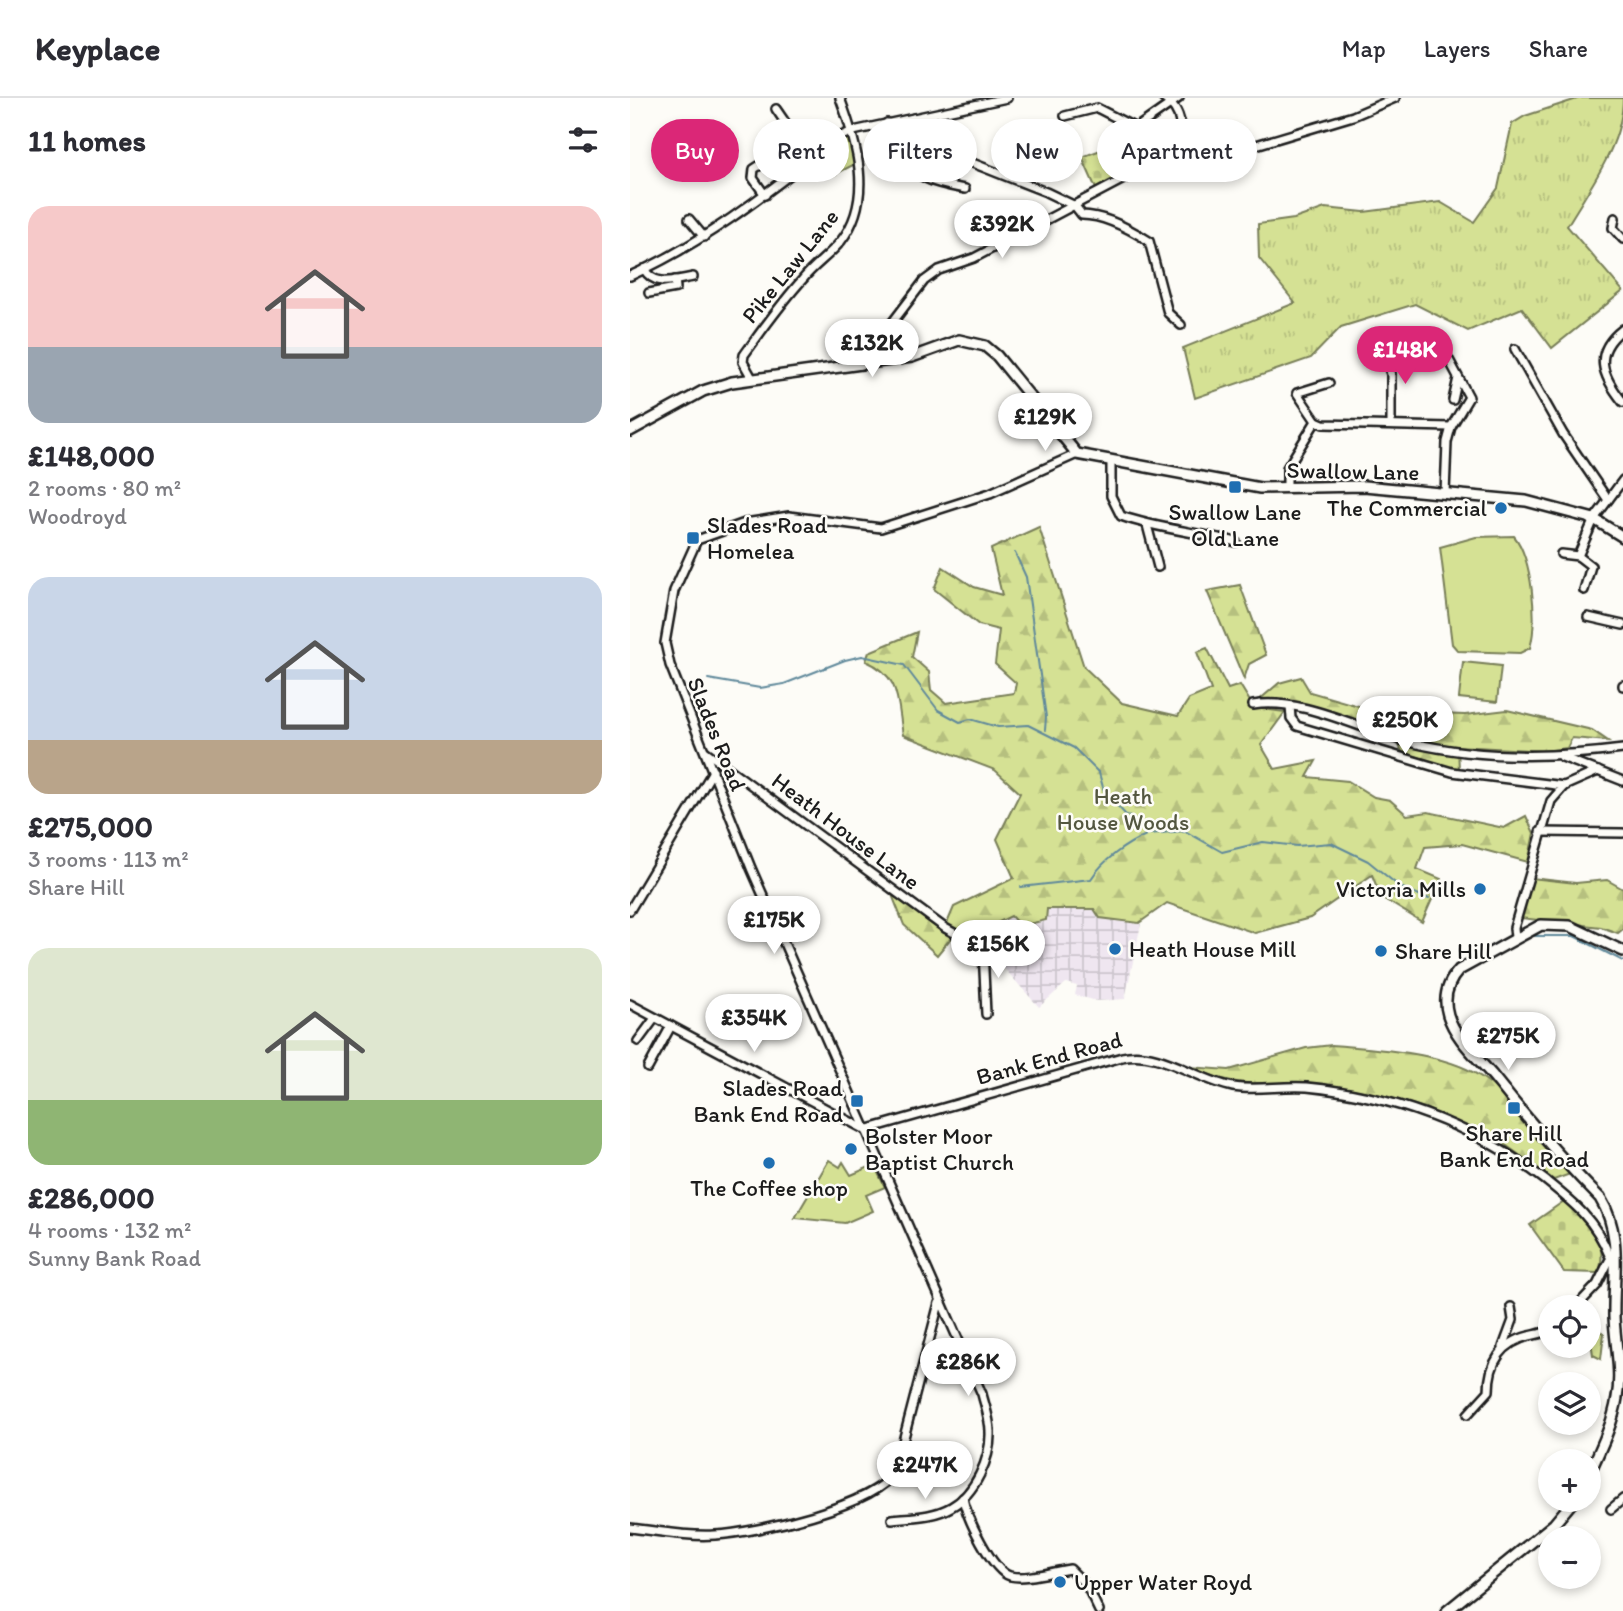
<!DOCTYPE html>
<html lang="en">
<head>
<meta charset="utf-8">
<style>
	body { margin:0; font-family:Itim,sans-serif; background:#f2f2f3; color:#2b2b33; height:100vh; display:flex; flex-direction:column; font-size:26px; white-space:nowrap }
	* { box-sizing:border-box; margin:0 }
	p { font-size:23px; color:#7c7c81 }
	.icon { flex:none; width:38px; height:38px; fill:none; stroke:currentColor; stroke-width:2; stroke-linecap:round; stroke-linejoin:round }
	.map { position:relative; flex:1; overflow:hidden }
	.sheet { display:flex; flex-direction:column; background:#fff; width:630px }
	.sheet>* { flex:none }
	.top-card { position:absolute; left:21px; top:21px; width:665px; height:63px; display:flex; gap:14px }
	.tools { position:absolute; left:908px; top:1197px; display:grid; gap:14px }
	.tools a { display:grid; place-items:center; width:63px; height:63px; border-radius:50%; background:#fff; box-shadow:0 4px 10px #0003; font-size:35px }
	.price { position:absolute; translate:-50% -60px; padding:0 16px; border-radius:24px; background:#fff; color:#222; font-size:23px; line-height:46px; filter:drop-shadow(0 2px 4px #0008) }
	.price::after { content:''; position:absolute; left:50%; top:42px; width:21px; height:16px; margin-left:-10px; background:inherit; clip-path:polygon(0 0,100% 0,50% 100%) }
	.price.current { background:#db2777; color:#fff }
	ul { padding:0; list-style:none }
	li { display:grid; align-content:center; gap:14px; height:371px; padding:0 28px }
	li span { display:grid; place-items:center; height:217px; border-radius:21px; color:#555 }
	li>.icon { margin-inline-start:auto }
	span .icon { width:126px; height:126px; fill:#fffc; stroke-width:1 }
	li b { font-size:30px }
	h2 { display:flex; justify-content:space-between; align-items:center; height:84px; padding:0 28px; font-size:30px }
	.chip { padding:0 24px; border-radius:32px; background:#fff; box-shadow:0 4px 10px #0003; font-size:24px; line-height:63px }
	.chip.current { background:#db2777; color:#fff }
	header { display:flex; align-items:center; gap:42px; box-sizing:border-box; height:98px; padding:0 35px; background:#fff; border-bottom:2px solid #e1e1e2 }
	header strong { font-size:33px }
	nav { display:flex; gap:38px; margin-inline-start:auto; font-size:24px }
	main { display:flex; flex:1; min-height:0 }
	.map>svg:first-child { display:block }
	.industrial { fill:url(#industrial-grid) }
	.grass { fill:url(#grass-tufts); stroke:#787e58; stroke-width:2 }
	.forest { fill:url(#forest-firs); stroke:#787e58; stroke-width:2 }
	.cemetery { fill:url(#cemetery-stones); stroke:#787e58; stroke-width:2 }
	.park { fill:#d5e194; stroke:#787e58; stroke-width:2 }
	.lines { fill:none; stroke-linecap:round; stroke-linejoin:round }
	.stream { stroke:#60899b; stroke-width:2 }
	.minor-casing { stroke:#1c1c1c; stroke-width:12 }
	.tertiary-casing { stroke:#1c1c1c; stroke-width:14 }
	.minor { stroke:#fdfcf7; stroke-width:7 }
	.tertiary { stroke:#fdfcf7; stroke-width:9 }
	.poi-dot { fill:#1f6fb2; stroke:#fdfcf7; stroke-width:2.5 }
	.labels { text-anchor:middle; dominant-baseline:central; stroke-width:5; stroke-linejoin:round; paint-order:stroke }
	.street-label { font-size:23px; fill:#1c1c1c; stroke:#fdfcf7 }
	.poi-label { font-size:23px; fill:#1c1c1c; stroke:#fdfcf7; text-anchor:start }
	.park-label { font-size:23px; fill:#545740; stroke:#fdfcf7 }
</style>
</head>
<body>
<header>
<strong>Keyplace</strong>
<nav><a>Map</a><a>Layers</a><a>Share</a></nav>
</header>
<main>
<section class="sheet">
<h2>11 homes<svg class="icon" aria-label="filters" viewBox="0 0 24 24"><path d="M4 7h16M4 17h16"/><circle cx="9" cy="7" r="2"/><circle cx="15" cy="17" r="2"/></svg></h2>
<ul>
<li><span style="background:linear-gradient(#f6c9c9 65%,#9aa5b1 0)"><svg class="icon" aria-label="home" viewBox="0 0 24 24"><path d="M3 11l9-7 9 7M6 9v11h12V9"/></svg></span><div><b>£148,000</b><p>2 rooms · 80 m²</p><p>Woodroyd</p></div></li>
<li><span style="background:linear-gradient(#c9d6e8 75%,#b9a48a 0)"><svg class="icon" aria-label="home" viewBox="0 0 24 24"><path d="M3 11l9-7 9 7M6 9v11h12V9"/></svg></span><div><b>£275,000</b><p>3 rooms · 113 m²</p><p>Share Hill</p></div></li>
<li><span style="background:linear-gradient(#dfe7d0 70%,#8fb573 0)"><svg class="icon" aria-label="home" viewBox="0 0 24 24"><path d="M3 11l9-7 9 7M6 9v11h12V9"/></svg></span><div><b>£286,000</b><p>4 rooms · 132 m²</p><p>Sunny Bank Road</p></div></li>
</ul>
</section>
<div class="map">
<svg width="993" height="1513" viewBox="0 0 993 1513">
	<defs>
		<pattern id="industrial-grid" width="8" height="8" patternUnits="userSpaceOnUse" patternTransform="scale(1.75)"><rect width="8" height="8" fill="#efe6f0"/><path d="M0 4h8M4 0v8" fill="none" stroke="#ccc5cd"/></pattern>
		<pattern id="grass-tufts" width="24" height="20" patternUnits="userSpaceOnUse" patternTransform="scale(1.75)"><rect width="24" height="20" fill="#d5e194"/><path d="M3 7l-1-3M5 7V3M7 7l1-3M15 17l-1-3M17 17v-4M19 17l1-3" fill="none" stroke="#b6c07f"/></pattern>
		<pattern id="forest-firs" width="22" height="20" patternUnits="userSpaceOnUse" patternTransform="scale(1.75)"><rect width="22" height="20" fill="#d5e194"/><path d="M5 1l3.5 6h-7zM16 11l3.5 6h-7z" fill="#b6c07f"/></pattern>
		<pattern id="cemetery-stones" width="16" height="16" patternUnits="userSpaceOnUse" patternTransform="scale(1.75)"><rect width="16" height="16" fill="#d5e194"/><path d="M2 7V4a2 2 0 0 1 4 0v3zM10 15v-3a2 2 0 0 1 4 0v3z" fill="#b6c07f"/></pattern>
	</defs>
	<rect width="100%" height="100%" fill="#fdfcf7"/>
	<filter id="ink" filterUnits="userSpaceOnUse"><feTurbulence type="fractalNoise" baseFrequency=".0143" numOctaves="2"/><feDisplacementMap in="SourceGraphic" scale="14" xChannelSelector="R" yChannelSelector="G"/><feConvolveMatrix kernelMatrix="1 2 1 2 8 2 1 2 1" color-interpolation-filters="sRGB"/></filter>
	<g filter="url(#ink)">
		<!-- industrial -->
		<path class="industrial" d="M 417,811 L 464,811 L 470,820 L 511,826 L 495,901 L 467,903 L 445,897 L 447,888 L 436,885 L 409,909 L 363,858 L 356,857 L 355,840 L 347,835 L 382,818 Z"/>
		<!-- grass -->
		<path class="grass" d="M 950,0 L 993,0 C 993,46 960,89 937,128 L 993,193 L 922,250 L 892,210 L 838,233 L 785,206 L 711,229 L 681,260 L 565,300 L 553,250 L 665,205 L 629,160 L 628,126 L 664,121 L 695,110 L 734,114 L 810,104 L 844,124 L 868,90 L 882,26 L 895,18 Z"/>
		<!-- forest -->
		<g class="forest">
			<path d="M 409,429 L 454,569 L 492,605 L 548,618 L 559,601 L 581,592 L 567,554 L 577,550 L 598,591 L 610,587 L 624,610 L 655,614 L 631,647 L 645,671 L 686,663 L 677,679 L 718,683 L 744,699 L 760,702 L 777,717 L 798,714 L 874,730 L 896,718 L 904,735 L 898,764 L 832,746 L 795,749 L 787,771 L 811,781 L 792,824 L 751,799 L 742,777 L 680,820 L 625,835 L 537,805 L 509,825 L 470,820 L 464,811 L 417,811 L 416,822 L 390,828 L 381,818 L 347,835 L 343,844 L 315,830 L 324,809 L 384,780 L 367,741 L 390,695 L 365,672 L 273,637 C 267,603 271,578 236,563 L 239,554 L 287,534 L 282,559 L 299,574 L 301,592 L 316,605 L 384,595 L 386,585 L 365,566 L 369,532 L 349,527 L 304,491 L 313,469 L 344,489 L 372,497 L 361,451 Z"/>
			<path d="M 610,487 L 636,557 L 619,566 L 614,581 L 577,493 Z"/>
			<path d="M 671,579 L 680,594 L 749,614 L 835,617 L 877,612 L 962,632 L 978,643 L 942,640 L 937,650 L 915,653 L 828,648 L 829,672 L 772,654 L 765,638 L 650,603 L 628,603 L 649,585 Z"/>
			<path d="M 901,780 L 946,785 L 977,782 L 993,791 L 993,831 L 988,835 L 971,829 L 890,820 Z"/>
			<path d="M 261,794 L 322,839 L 307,857 L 274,827 Z"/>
			<path d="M 702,947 C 747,951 820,954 857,983 C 888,1008 914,1046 940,1076 L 924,1082 L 870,1043 L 795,1010 L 744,995 L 693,986 L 611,985 L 588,980 L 559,969 L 599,972 L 676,950 Z"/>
		</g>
		<!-- cemetery -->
		<g class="cemetery">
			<path d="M 481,48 L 497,77 L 467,93 L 452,59 Z"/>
			<path d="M 934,1103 C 958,1125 979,1139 969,1175 L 934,1174 L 900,1127 Z"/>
		</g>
		<!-- park -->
		<g class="park">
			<path d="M 220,37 L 225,66 L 204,77 L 190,58 Z"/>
			<path d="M 884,438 C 902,460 908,522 900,550 L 890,555 L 828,553 L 822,546 L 810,449 L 846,439 Z"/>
			<path d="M 833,564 L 871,568 L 867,604 L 829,600 Z"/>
			<path d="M 199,1062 L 210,1069 L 213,1064 L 221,1077 L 244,1067 L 255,1089 L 236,1097 L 243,1113 L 215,1125 L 165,1120 Z"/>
			<path d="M 968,1232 L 974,1235 L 971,1261 L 963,1257 L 960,1236 Z"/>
		</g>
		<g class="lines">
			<!-- stream -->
			<g class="stream">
				<path d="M 385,455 L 396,479 L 416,619 L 415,632"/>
				<path d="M 78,581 L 130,590 L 154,586 L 215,562 L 232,558 L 274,567 L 308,612 L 330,624 L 340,621 L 368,629 L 398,627 L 444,650 L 469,675 L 474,693 L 495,716 L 510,725 L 517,736 L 555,733 L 592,754 L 633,744 L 667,748 L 701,745 L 738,763 L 770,789 L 799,801"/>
				<path d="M 391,789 L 461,781 C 473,762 496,746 516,737"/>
				<path d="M 904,838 L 944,838 L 993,863"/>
			</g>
			<defs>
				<g id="minor">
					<path d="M 146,11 L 159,30 L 157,57 L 168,70"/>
					<path d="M 435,18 L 467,10 L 506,30 L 549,0"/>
					<path d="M 284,20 L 288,40 L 278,56 C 278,82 315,87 335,91"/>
					<path d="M 257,25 L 317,55 L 416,94 L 445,108 L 452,117 C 475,117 500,131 519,143 L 538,215 L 551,227"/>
					<path d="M 545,52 L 626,47 L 723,18 L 765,0"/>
					<path d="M 135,97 L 123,80 L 124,71 L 138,62"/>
					<path d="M 985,120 L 983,130 L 993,141"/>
					<path d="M 59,121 L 74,139"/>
					<path d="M 14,171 C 25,190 45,182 63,179"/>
					<path d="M 0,178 C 78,143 142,91 209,39 L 223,33 L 377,0"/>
					<path d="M 19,195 L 46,190 L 45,182"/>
					<path d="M 993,231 C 962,255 972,278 993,304"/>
					<path d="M 885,251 L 933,336 L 978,402"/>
					<path d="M 734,253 L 752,250"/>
					<path d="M 230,267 L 294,183 L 309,172 L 344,160 L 543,55 C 554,35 554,13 533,0"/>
					<path d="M 122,280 L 113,264 L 114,257 C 133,231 151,205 173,181 C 184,167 200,157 211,143 C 244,101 227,46 210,0"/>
					<path d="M 823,302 L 828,280"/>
					<path d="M 686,323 L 693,326 L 821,329 L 839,299 L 818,260"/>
					<path d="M 761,326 L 761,276 L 752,250 L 772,241"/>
					<path d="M 481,365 L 481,398 L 491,418 C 528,431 568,434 606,444"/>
					<path d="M 657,390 L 657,370 L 686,323 L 667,295 L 699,285"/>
					<path d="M 815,395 L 817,344 L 821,329"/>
					<path d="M 517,427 L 528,469"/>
					<path d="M 931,456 L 948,458 L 964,421 L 993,382"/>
					<path d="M 948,458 L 961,468 L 954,492"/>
					<path d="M 958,519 L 993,527"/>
					<path d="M 993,588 L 993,587"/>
					<path d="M 623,607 C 674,599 730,632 779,644 C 848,661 923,660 993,651"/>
					<path d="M 660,608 L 661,620 L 667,628 L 822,674 L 934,688"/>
					<path d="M 75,653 L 315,830 L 353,851 L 356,916"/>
					<path d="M 932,659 L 993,683"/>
					<path d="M 910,734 L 993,735"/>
					<path d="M 0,812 L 83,673"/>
					<path d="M 885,839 L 884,830 L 921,703 L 934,688 L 968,673"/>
					<path d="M 0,906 L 234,1031"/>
					<path d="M 8,943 L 25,920"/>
					<path d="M 18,970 L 41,928"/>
					<path d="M 235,1032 L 492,959 C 529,950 566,982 603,989 C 627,993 652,987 677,989 C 765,998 845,1028 915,1082 C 945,1106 965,1122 979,1157"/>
					<path d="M 946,1209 L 967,1187 L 979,1163"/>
					<path d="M 873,1249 L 883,1222 L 881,1209"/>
					<path d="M 838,1316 L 859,1293 C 859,1266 871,1245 899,1238 C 907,1236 913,1236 920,1231"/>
					<path d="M 333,1400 C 336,1418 362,1473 380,1478 C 397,1482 423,1473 440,1471 L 457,1488 L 469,1513"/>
					<path d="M 981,1411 L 993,1401"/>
					<path d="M 262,1421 C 282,1419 304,1419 321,1409 C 345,1396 361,1360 360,1334 C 360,1321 355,1308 352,1296 L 121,770 L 40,567 L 35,545 L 44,493 L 67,442 L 115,425 L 159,418 L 251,430 L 360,395 L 447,356"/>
					<path d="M 0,1430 C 29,1433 57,1439 85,1437 C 125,1435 244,1408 265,1374 L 309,1205"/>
				</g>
				<g id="tertiary">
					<path d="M 0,333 L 73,293 L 102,284 L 282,259 L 329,242 L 355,248 L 367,258 L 447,356 L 630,390 L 734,388 L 896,403 L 964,421 L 993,439"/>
					<path d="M 959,1376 C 970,1352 983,1326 987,1300 C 992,1274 985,1245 984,1219 C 983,1177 993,1137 970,1100 C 931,1061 897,1021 863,978 C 848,960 825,940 818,917 C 813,900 817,885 829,872 L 911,827 L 940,828 L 993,853"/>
					<path d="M 817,1513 L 924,1426 L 944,1402"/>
				</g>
			</defs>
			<!-- minor casing -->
			<use href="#minor" class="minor-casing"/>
			<!-- tertiary casing -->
			<use href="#tertiary" class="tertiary-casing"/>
			<!-- minor -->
			<use href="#minor" class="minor"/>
			<!-- tertiary -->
			<use href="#tertiary" class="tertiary"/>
		</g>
	</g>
	<!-- markers -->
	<g class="poi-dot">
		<rect x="598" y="382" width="14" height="14" rx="3.5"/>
		<circle cx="871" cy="410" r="7"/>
		<rect x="56" y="433" width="14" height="14" rx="3.5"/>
		<circle cx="850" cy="791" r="7"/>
		<circle cx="485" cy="851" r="7"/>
		<circle cx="751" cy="853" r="7"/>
		<rect x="220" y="996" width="14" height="14" rx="3.5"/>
		<rect x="877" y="1003" width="14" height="14" rx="3.5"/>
		<circle cx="221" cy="1051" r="7"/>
		<circle cx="139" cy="1065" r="7"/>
		<circle cx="430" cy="1484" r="7"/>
	</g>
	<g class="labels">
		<!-- street labels -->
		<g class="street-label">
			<text transform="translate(160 168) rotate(-51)">Pike Law Lane</text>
			<text transform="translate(723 373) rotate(1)">Swallow Lane</text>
			<text transform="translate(87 636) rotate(68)">Slades Road</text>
			<text transform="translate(216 733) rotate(37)">Heath House Lane</text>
			<text transform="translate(419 960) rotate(-15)">Bank End Road</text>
		</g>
		<!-- poi labels -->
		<g class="poi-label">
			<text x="857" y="410" text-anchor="end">The Commercial</text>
			<text x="605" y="414" text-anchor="middle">Swallow Lane<tspan x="605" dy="26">Old Lane</tspan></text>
			<text x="77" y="427">Slades Road<tspan x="77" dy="26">Homelea</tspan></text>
			<text x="836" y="791" text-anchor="end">Victoria Mills</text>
			<text x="499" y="851">Heath House Mill</text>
			<text x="765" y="853">Share Hill</text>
			<text x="213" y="990" text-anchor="end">Slades Road<tspan x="213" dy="26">Bank End Road</tspan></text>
			<text x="884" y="1035" text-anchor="middle">Share Hill<tspan x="884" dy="26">Bank End Road</tspan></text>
			<text x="235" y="1038">Bolster Moor<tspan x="235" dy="26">Baptist Church</tspan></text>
			<text x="139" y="1090" text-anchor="middle">The Coffee shop</text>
			<text x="444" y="1484">Upper Water Royd</text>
		</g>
		<!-- park labels -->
		<g class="park-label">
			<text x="493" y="698">Heath<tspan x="493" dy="26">House Woods</tspan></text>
		</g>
	</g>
</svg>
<div class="tools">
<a><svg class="icon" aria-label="locate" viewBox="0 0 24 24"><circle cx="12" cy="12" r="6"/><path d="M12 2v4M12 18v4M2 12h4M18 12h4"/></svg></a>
<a><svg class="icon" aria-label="layers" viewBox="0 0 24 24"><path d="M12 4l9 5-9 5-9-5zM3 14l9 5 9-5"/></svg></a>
<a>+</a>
<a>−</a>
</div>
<b class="price" style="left:372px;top:162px">£392K</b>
<b class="price" style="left:242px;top:281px">£132K</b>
<b class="price current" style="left:775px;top:288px">£148K</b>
<b class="price" style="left:415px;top:355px">£129K</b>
<b class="price" style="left:775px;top:658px">£250K</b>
<b class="price" style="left:144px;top:858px">£175K</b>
<b class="price" style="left:368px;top:882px">£156K</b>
<b class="price" style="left:124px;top:956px">£354K</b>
<b class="price" style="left:878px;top:974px">£275K</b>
<b class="price" style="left:338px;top:1300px">£286K</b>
<b class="price" style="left:295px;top:1403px">£247K</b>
<div class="top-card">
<a class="chip current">Buy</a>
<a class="chip">Rent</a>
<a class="chip">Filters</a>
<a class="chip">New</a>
<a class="chip">Apartment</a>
</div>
</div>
</main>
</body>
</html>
